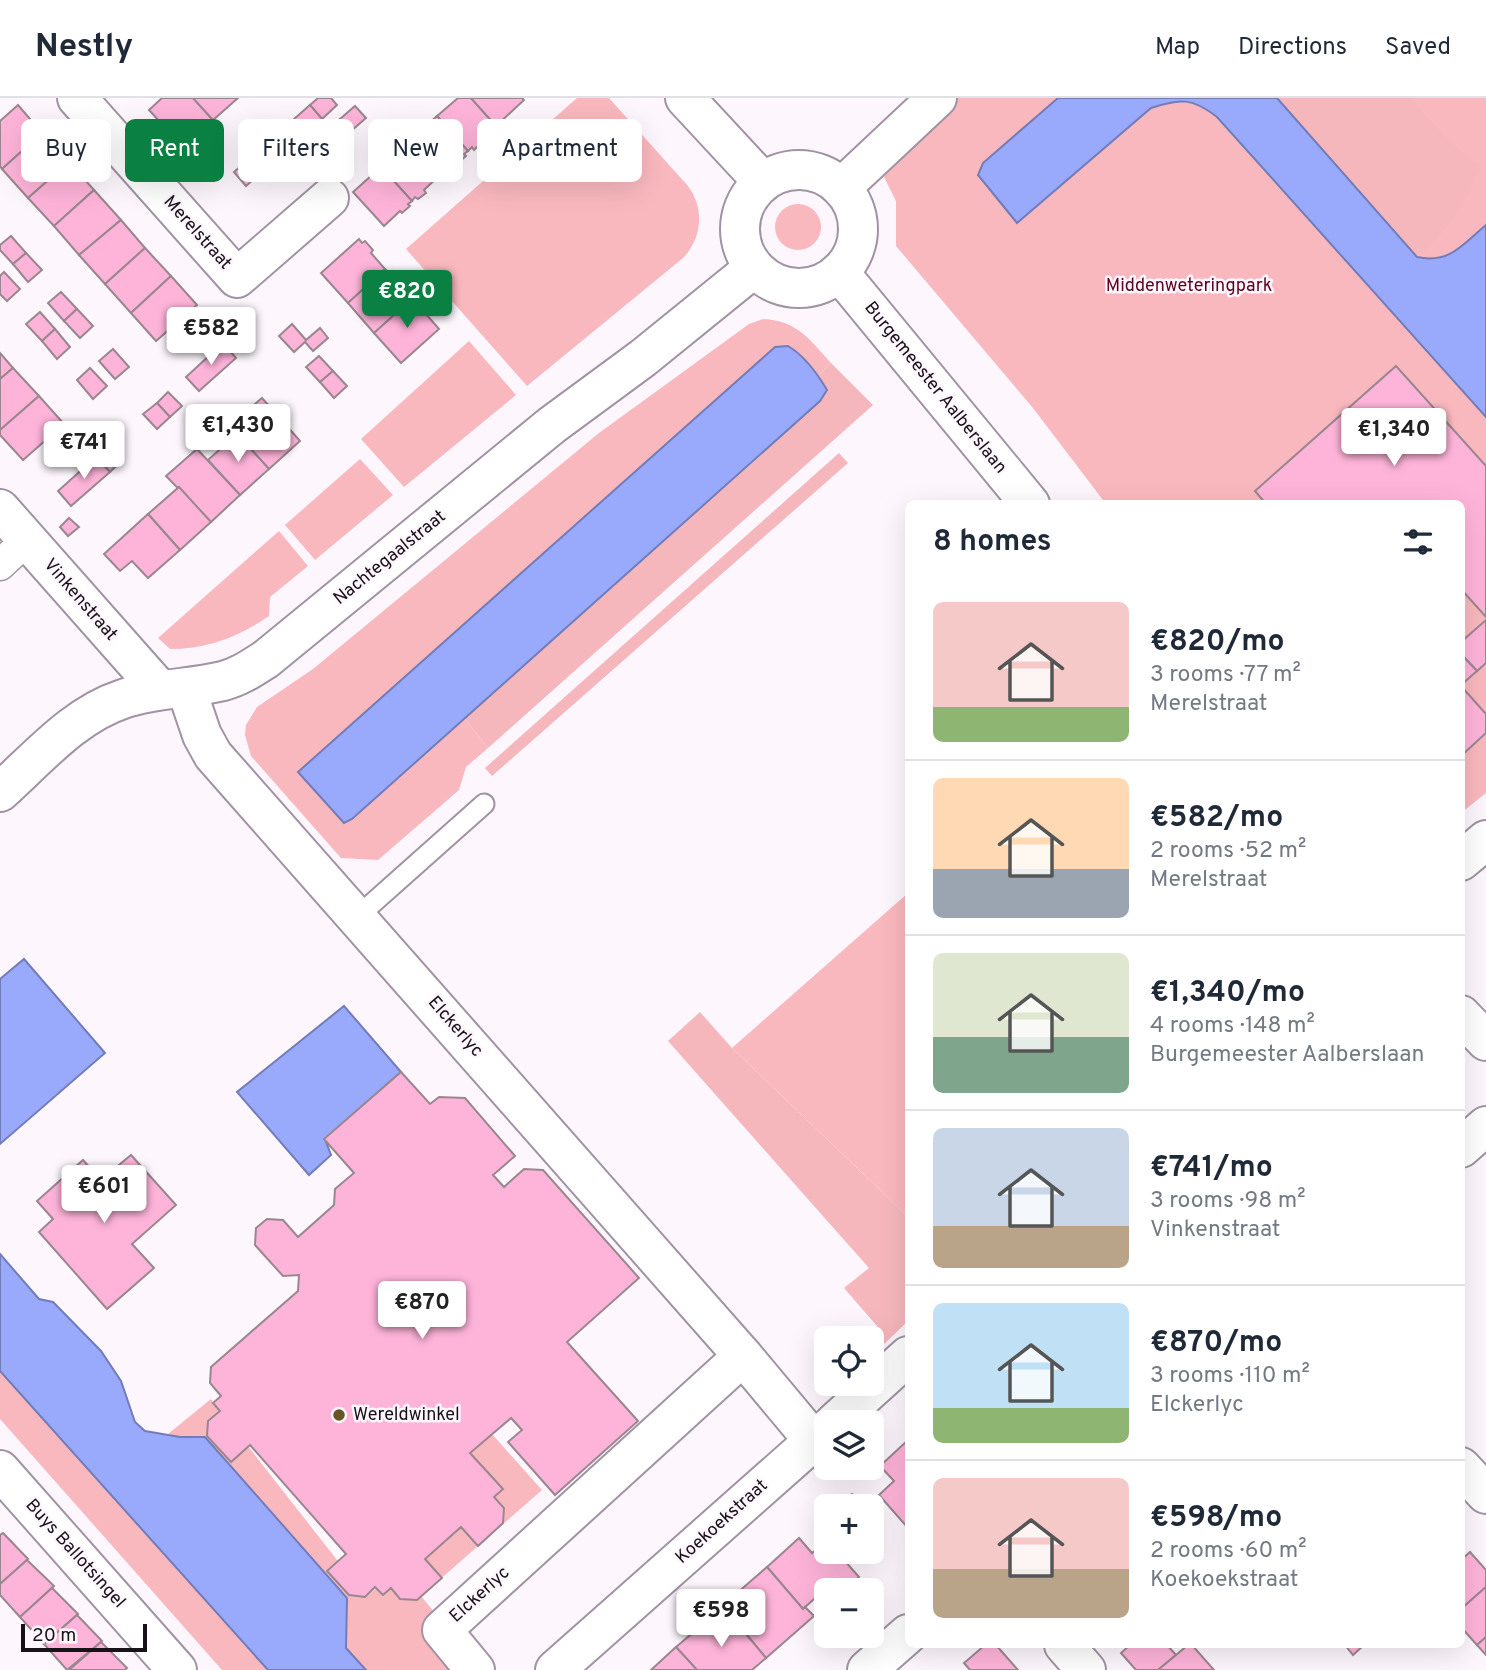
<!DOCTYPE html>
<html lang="en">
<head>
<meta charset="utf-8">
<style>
	body { margin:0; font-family:Overpass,sans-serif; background:#f6f6f7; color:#1f2937; height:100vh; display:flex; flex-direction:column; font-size:26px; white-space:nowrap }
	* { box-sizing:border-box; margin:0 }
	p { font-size:23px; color:#747a83 }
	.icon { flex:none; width:38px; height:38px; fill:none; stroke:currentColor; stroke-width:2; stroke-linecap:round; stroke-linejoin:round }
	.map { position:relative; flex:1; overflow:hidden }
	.panel { position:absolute; left:905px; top:402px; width:560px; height:1148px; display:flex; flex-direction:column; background:#fff; border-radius:10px; box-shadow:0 7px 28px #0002 }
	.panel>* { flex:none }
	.guide { position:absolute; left:21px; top:21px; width:665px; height:63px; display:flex; gap:14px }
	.fabs { position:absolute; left:814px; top:1228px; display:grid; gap:14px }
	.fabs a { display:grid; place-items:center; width:70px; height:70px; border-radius:10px; background:#fff; box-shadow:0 7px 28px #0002; font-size:35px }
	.scale { position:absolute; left:21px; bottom:18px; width:126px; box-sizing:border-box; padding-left:7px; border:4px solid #171218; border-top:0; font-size:19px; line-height:24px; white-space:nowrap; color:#171218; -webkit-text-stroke:5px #fdf7fd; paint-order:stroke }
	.price { position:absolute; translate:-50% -60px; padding:0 16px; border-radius:7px; background:#fff; color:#222; font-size:23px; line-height:46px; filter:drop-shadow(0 2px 4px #0008) }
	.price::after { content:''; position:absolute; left:50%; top:42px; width:21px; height:16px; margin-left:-10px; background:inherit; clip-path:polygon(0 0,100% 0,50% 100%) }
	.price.selected { background:#0b8043; color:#fff }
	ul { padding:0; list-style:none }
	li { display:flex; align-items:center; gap:21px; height:175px; padding:0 28px }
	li+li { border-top:2px solid #e0e1e3 }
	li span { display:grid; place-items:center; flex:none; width:196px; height:140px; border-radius:10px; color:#555 }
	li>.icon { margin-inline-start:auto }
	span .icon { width:84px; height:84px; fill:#fffc; stroke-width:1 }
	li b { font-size:30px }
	h2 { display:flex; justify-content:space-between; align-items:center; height:84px; padding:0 28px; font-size:30px }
	.chip { padding:0 24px; border-radius:10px; background:#fff; box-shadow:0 7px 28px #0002; font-size:24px; line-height:63px }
	.chip.selected { background:#0b8043; color:#fff }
	header { display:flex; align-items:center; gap:42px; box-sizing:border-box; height:98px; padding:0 35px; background:#fff; border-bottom:2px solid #e0e1e3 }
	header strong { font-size:33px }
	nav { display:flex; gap:38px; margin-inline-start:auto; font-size:24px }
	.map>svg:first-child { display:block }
	.green { fill:#f9b8be }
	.forest { fill:#f5b7bc }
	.water { fill:#99aafd; stroke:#727cb8; stroke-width:2 }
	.building { fill:#feb4d9; stroke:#9a868f; stroke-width:2 }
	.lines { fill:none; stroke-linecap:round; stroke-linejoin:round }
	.service-casing { stroke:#a193a3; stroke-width:23 }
	.pedestrian-casing { stroke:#a193a3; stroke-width:33 }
	.minor-casing { stroke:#a193a3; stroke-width:42 }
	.service { stroke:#fff; stroke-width:19 }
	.pedestrian { stroke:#fff; stroke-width:30 }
	.minor { stroke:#fff; stroke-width:38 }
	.poi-dot { fill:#695523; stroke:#fdf7fd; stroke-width:2.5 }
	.labels { text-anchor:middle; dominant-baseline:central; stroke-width:5; stroke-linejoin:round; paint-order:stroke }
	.street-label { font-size:18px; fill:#171218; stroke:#fdf7fd }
	.park-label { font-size:18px; fill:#5d011d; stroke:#fdf7fd }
	.poi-label { font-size:18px; fill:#171218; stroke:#fdf7fd; text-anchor:start }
</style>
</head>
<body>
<header>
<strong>Nestly</strong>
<nav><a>Map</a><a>Directions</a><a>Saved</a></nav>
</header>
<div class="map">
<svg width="1486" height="1572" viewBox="0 0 1486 1572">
	<rect width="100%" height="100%" fill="#fdf7fd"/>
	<!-- green -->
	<g class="green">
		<path d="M 577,0 L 609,0 L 688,88 C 705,111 702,140 683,160 L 527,288 L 406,151 Z"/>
		<path d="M 957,0 L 1486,0 L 1486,695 L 1461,715 L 1461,406 L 1106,406 L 1033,310 L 896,148 L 896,103 L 879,69 Z"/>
		<circle cx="798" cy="129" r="23"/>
		<path d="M 763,221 C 798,223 809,241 831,265 L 818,278 L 797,254 L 775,249 L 403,580 L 352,721 L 465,621 L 488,650 L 466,669 L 459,692 L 378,762 L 341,760 L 251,658 L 245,637 L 246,627 L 257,609 L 313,571 L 599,335 L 749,226 Z"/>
		<path d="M 469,243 L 516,297 L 404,389 L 361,341 Z"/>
		<path d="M 360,361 L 393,397 L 315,462 L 285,427 Z"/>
		<path d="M 279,433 L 308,468 L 270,499 L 269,518 C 239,539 206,551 170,551 L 158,540 Z"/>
		<path d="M 908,795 L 908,1119 L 732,950 Z"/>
		<path d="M 0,1273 L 268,1572 L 222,1572 L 0,1321 Z"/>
		<path d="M 211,1301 L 366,1499 L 489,1392 L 453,1347 L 481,1324 L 542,1392 L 421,1498 L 482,1572 L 366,1572 L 346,1550 L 347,1499 L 205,1339 L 180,1339 L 168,1336 Z"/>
	</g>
	<!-- forest -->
	<g class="forest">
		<path d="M 1277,0 L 1410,0 C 1425,16 1462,61 1481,67 C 1468,101 1446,136 1417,159 Z"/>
		<path d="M 831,265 L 873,307 L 488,650 L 465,621 L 820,303 L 827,292 L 818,278 Z"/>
		<path d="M 839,355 L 848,365 L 492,678 L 485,670 Z"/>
		<path d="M 700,914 L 732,950 L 908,1119 L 908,1223 L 872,1258 L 872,1241 L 864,1241 L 877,1228 L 844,1190 L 869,1170 L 668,943 Z"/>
	</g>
	<!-- water -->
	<g class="water">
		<path d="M 1058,0 L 1277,0 L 1417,159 C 1450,166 1462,147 1486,127 L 1486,319 L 1217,19 C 1193,0 1180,0 1151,10 L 1017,125 L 978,77 L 983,65 Z"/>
		<path d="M 788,248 C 805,258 817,275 827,292 L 820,303 L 352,721 L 344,725 L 298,674 L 775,249 Z"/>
		<path d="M 24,861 L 105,955 L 0,1046 L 0,881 Z"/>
		<path d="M 344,908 L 401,974 L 325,1041 L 331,1057 L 309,1077 L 237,994 Z"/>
		<path d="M 0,1156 L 39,1201 L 53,1204 L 101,1253 L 121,1283 L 135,1324 L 145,1333 L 180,1339 L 205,1339 L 347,1500 L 346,1550 L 366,1572 L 268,1572 L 0,1273 Z"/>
	</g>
	<!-- building -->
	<g class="building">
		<path d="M 162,0 L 193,0 L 213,22 L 183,49 L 149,12 Z"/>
		<path d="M 193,0 L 238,0 L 213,22 Z"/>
		<path d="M 318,0 L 331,0 L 337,7 L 322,21 L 310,7 Z"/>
		<path d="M 458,0 L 471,0 L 496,28 L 479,42 L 481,45 L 474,52 L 472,49 L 468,53 L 437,18 Z"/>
		<path d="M 471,0 L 522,0 L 524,2 L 496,28 Z"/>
		<path d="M 18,7 L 42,35 L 2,71 L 0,68 L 0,23 Z"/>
		<path d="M 310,7 L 322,21 L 306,35 L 294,21 Z"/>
		<path d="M 355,8 L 366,20 L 351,33 L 340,21 Z"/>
		<path d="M 437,18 L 468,53 L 464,56 L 466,58 L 458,65 L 456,63 L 440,77 L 409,44 Z"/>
		<path d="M 340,21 L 351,33 L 336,46 L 325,35 Z"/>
		<path d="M 42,35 L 69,64 L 28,100 L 2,71 Z"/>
		<path d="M 409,44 L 440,77 L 424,92 L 426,95 L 418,101 L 415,99 L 412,103 L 381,69 Z"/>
		<path d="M 266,46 L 278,60 L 262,74 L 250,60 Z"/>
		<path d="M 250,60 L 262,74 L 246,88 L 234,74 Z"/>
		<path d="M 69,64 L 94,92 L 54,128 L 28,100 Z"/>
		<path d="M 381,69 L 412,103 L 408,106 L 410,108 L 402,115 L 400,113 L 384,128 L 353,94 Z"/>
		<path d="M 94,92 L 121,122 L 79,157 L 54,128 Z"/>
		<path d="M 121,122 L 145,150 L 105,186 L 79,157 Z"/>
		<path d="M 11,138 L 26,155 L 13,166 L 0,152 L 0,147 Z"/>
		<path d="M 359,141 L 362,145 L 365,143 L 373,152 L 371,155 L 385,171 L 348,205 L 321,175 Z"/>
		<path d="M 145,150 L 171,178 L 131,215 L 105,186 Z"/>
		<path d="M 26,155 L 42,172 L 28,184 L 13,166 Z"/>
		<path d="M 385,171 L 389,175 L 392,173 L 400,182 L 398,185 L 412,201 L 374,235 L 348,205 Z"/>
		<path d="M 4,174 L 20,191 L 7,203 L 0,196 L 0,178 Z"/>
		<path d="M 171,178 L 197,207 L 156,243 L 131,215 Z"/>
		<path d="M 61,194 L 77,211 L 64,223 L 48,205 Z"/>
		<path d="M 412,201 L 416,205 L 418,203 L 427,212 L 425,215 L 439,231 L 401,265 L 374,235 Z"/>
		<path d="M 77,211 L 93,228 L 80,240 L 64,223 Z"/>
		<path d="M 40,214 L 55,231 L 42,243 L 26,226 Z"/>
		<path d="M 292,226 L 306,242 L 320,230 L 328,240 L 313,253 L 305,244 L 294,254 L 279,238 Z"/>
		<path d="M 55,231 L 70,249 L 57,261 L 42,243 Z"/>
		<path d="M 223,245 L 236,260 L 199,293 L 186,279 Z"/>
		<path d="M 113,251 L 129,269 L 115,281 L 99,263 Z"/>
		<path d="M 0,255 L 13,270 L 0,281 Z"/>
		<path d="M 319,258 L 333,273 L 320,284 L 306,269 Z"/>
		<path d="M 1396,268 L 1486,368 L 1486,519 L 1461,491 L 1461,406 L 1266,406 L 1255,393 Z"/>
		<path d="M 13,270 L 39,298 L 0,332 L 0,281 Z"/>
		<path d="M 90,270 L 107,288 L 93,301 L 77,282 Z"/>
		<path d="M 333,273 L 347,288 L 334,300 L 320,284 Z"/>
		<path d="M 168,294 L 182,308 L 170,319 L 157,305 Z"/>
		<path d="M 39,298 L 64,326 L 23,362 L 0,337 L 0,332 Z"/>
		<path d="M 262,300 L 300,343 L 269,371 L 237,336 L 256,319 L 249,311 Z"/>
		<path d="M 157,305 L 170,319 L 157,331 L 143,316 Z"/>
		<path d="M 237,336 L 269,371 L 240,397 L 208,362 Z"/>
		<path d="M 108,348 L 121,363 L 110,374 L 96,359 Z"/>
		<path d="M 197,351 L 240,397 L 211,424 L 166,378 Z"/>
		<path d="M 96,359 L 110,374 L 71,408 L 58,393 Z"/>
		<path d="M 179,389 L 211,424 L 180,452 L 148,416 Z"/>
		<path d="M 148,416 L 180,452 L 148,480 L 132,463 L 120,473 L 104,456 Z"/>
		<path d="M 69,420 L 79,429 L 68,438 L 60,429 Z"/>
		<path d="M 1486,522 L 1486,565 L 1477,573 L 1461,556 L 1461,544 Z"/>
		<path d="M 1461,556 L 1477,573 L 1461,587 Z"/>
		<path d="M 1461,588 L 1486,616 L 1486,635 L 1461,658 Z"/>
		<path d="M 401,974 L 430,1006 L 439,999 L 465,1000 L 515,1058 L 493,1077 L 504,1089 L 524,1071 L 543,1072 L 639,1180 L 567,1244 L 638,1323 L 555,1397 L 508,1344 L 522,1332 L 511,1320 L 470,1355 L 503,1391 L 494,1399 L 504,1410 L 503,1425 L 478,1448 L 461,1429 L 425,1461 L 442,1480 L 417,1502 L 400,1501 L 391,1490 L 383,1497 L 375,1489 L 365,1499 L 349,1497 L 327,1473 L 346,1456 L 250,1347 L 231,1364 L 207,1338 L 208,1323 L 220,1313 L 213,1305 L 221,1298 L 210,1285 L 211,1269 L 298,1193 L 299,1177 L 283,1178 L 255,1147 L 256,1130 L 267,1121 L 283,1122 L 298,1139 L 334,1107 L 335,1091 L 354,1075 L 324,1041 Z"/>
		<path d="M 131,1057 L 176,1107 L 132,1146 L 154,1170 L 107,1211 L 39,1134 L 53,1121 L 37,1103 L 83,1062 L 101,1082 Z"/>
		<path d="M 908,1342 L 908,1430 L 879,1397 L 894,1383 L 880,1368 Z"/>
		<path d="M 852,1396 L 862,1407 L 859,1409 L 841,1409 L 839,1407 Z"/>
		<path d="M 3,1435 L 28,1461 L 0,1486 L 0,1437 Z"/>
		<path d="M 799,1440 L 812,1455 L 826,1444 L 826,1454 L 837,1454 L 859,1479 L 844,1492 L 835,1482 L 803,1511 L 767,1469 Z"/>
		<path d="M 1470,1454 L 1486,1472 L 1486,1489 L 1461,1511 L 1461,1462 Z"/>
		<path d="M 27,1462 L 54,1488 L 20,1519 L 0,1497 L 0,1486 Z"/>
		<path d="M 767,1469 L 803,1511 L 805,1509 L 814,1518 L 766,1560 L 736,1524 L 751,1511 L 737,1495 Z"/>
		<path d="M 1486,1489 L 1486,1539 L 1477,1547 L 1461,1529 L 1461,1511 Z"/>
		<path d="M 52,1490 L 78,1516 L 44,1546 L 20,1519 Z"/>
		<path d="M 77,1517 L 102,1543 L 67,1572 L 44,1546 Z"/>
		<path d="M 708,1522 L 721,1537 L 736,1524 L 766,1560 L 752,1572 L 697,1572 L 676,1549 Z"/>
		<path d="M 1486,1539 L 1486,1557 L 1477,1547 Z"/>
		<path d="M 101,1544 L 127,1570 L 125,1572 L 69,1572 Z"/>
		<path d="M 985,1547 L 996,1547 L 1018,1572 L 970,1572 L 964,1565 Z"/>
		<path d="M 1130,1547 L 1167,1547 L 1176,1557 L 1158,1572 L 1136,1572 L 1121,1555 Z"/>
		<path d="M 1188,1547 L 1192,1547 L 1214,1572 L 1158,1572 Z"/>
		<path d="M 1345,1547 L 1364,1547 L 1353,1557 Z"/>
		<path d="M 676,1549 L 697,1572 L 651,1572 Z"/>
	</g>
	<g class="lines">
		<defs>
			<path id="service" d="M 357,819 L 484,706"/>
			<path id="pedestrian" d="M 0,467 L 27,442"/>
			<g id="minor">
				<path d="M 77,0 L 237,180 L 329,100"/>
				<path d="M 685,0 L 763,84"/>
				<circle cx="799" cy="131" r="59"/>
				<path d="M 841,90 L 937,0"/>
				<path d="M 839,174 L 1030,406"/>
				<path d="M 0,411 L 160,592"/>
				<path d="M 186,590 L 202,637 L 213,657 L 743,1258 L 442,1532 L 475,1572"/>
				<path d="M 0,694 C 38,660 74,617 123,601 C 155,590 190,591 223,583 C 239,579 252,570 266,561 L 552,327 L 643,260 L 754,170"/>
				<path d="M 1461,763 L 1486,742"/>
				<path d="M 1461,917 L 1486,943"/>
				<path d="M 1461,1050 L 1486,1028"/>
				<path d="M 743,1258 L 814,1343"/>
				<path d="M 834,1325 L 908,1258"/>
				<path d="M 1461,1369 L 1486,1396"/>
				<path d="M 0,1372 L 177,1572"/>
				<path d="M 1064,1547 L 1086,1572"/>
				<path d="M 555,1572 L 826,1332"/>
				<path d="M 867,1572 L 908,1536"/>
			</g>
		</defs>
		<!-- service casing -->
		<use href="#service" class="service-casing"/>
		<!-- pedestrian casing -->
		<use href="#pedestrian" class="pedestrian-casing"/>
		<!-- minor casing -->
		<use href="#minor" class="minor-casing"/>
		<!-- service -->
		<use href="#service" class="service"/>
		<!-- pedestrian -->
		<use href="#pedestrian" class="pedestrian"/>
		<!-- minor -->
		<use href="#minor" class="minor"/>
	</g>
	<!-- markers -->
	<circle class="poi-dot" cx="339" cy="1317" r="7"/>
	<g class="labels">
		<!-- street labels -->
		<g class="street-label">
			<text transform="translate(197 135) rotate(48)">Merelstraat</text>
			<text transform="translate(935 290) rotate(51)">Burgemeester Aalberslaan</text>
			<text transform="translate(390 460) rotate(-39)">Nachtegaalstraat</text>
			<text transform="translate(80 502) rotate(49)">Vinkenstraat</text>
			<text transform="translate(455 929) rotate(49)">Elckerlyc</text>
			<text transform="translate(722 1424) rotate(-42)">Koekoekstraat</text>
			<text transform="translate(75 1456) rotate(48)">Buys Ballotsingel</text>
			<text transform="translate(480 1497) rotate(-42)">Elckerlyc</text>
		</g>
		<!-- park labels -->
		<g class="park-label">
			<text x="1189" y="188">Middenweteringpark</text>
		</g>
		<!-- poi labels -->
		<g class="poi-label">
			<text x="353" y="1317">Wereldwinkel</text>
		</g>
	</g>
</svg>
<div class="fabs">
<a><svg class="icon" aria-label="locate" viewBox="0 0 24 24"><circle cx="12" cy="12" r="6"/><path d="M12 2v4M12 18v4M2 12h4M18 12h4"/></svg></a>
<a><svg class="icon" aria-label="layers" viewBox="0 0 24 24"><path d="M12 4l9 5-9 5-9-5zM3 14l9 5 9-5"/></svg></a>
<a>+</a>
<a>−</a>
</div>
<div class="scale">20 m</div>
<b class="price selected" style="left:407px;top:232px">€820</b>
<b class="price" style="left:211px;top:269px">€582</b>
<b class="price" style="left:238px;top:366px">€1,430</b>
<b class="price" style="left:1394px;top:370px">€1,340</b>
<b class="price" style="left:84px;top:383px">€741</b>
<b class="price" style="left:104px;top:1127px">€601</b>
<b class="price" style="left:422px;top:1243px">€870</b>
<b class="price" style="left:721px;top:1551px">€598</b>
<div class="guide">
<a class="chip">Buy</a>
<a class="chip selected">Rent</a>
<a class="chip">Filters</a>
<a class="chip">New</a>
<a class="chip">Apartment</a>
</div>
<section class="panel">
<h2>8 homes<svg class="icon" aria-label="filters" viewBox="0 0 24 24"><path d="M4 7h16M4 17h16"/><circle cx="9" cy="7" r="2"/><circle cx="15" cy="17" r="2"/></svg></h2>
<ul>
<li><span style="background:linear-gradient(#f6c9c9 75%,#8fb573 0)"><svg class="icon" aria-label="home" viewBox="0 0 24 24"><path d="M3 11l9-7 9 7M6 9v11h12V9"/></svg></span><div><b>€820/mo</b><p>3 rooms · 77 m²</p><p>Merelstraat</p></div></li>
<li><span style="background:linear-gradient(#ffd9b3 65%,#9aa5b1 0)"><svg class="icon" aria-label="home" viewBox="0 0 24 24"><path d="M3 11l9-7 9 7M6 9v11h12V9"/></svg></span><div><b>€582/mo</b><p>2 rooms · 52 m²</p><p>Merelstraat</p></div></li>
<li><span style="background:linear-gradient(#dfe7d0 60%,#7fa58c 0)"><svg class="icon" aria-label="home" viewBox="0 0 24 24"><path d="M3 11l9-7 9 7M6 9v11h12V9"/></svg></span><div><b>€1,340/mo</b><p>4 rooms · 148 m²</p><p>Burgemeester Aalberslaan</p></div></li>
<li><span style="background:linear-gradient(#c9d6e8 70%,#b9a48a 0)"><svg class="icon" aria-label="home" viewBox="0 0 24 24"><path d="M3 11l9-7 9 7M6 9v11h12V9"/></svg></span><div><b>€741/mo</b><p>3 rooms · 98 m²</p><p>Vinkenstraat</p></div></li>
<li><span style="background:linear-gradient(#bfe0f5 75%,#8fb573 0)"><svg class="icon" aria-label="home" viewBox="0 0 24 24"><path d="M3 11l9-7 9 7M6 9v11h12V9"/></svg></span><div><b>€870/mo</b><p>3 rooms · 110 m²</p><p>Elckerlyc</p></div></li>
<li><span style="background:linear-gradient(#f6c9c9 65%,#b9a48a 0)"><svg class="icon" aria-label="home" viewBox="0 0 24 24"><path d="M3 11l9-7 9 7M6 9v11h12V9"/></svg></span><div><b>€598/mo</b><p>2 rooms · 60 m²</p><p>Koekoekstraat</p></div></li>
</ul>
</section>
</div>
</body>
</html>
